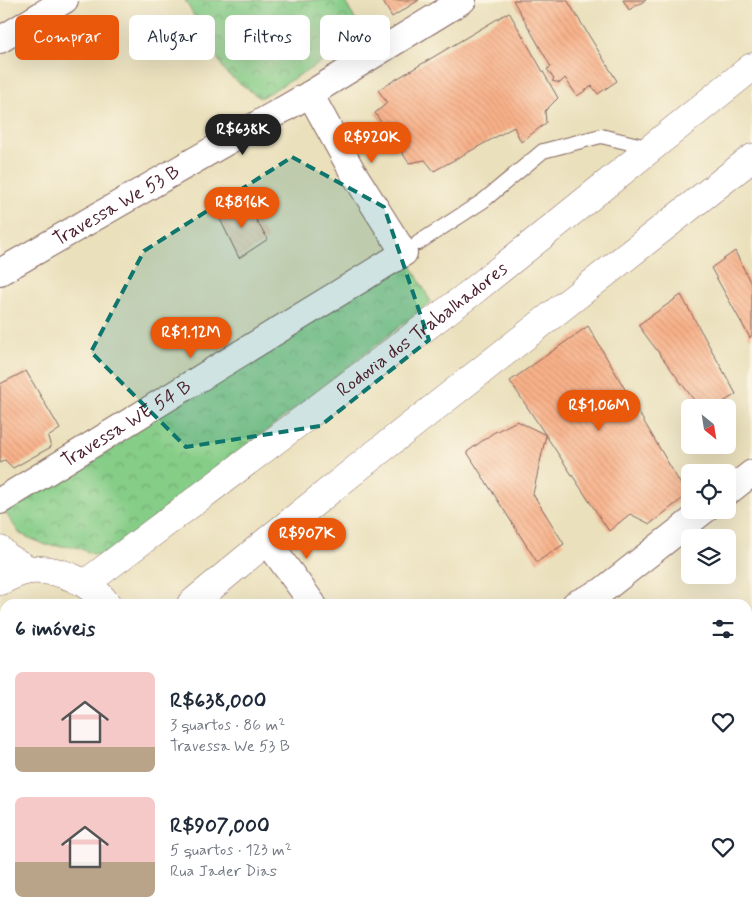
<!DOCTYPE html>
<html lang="pt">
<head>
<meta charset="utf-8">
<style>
	body { margin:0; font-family:Mynerve,sans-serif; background:#f2f2f3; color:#1f2937; height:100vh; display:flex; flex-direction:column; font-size:19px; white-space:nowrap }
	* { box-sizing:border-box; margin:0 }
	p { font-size:16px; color:#747a83 }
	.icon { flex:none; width:28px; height:28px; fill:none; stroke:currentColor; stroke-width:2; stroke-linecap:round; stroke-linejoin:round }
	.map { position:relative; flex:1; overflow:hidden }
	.details { position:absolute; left:0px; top:599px; width:752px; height:321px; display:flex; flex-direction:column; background:#fff; border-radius:15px 15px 0 0; box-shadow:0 5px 20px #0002 }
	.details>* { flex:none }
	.top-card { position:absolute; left:15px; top:15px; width:500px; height:45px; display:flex; gap:10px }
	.needle { width:32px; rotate:150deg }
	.controls { position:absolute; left:681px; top:399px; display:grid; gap:10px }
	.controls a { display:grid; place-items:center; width:55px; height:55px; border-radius:8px; background:#fff; box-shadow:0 5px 20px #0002; font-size:25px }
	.price { position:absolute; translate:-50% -42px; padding:0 11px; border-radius:18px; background:#ea580c; color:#fff; font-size:16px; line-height:32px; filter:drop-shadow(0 1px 2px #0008) }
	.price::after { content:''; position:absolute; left:50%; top:30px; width:15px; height:11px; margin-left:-8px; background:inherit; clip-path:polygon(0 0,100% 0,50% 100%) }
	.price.on { background:#222; color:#fff }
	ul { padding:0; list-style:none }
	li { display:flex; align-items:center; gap:15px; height:125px; padding:0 15px }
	li span { display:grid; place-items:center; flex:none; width:140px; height:100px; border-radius:8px; color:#555 }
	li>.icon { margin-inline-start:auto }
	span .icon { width:60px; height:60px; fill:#fffc; stroke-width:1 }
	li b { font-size:21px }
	h2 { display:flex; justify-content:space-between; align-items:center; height:60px; padding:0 15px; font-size:21px }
	.pill { padding:0 18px; border-radius:8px; background:#fff; box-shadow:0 5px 20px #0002; font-size:18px; line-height:45px }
	.pill.on { background:#ea580c; color:#fff }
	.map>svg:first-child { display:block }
	.park { fill:url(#park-crowns); stroke:#68765a }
	.building { fill:url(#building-back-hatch) }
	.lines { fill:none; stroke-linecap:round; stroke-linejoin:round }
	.service-casing { stroke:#82635e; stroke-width:16 }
	.minor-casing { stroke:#82635e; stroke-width:28 }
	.secondary-casing { stroke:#82635e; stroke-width:29 }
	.primary-casing { stroke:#82635e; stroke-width:29 }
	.service { stroke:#fff; stroke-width:14 }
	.minor { stroke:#fff; stroke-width:26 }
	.secondary { stroke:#fff; stroke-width:28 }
	.primary { stroke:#fff; stroke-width:28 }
	.marked { fill:#0f766e; fill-opacity:0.2; stroke:#0f766e; stroke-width:4; stroke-dasharray:10 6; stroke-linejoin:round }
	.labels { text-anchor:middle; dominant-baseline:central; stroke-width:4.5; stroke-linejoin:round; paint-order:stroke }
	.street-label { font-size:19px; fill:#4a1f2b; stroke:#fcf5e5 }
</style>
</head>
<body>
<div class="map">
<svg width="752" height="919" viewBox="0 0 752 919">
	<defs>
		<pattern id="park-crowns" width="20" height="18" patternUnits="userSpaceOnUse" patternTransform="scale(1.25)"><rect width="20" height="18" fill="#86cd88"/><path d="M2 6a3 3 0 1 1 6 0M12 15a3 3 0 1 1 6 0" fill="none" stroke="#70a66f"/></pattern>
		<pattern id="building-back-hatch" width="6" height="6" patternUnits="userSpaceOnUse" patternTransform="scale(1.25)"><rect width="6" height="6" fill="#f8b189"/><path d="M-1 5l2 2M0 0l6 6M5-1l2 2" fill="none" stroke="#d69876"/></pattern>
	</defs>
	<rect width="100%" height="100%" fill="#fcf5e5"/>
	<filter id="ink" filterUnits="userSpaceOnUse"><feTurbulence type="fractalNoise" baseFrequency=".02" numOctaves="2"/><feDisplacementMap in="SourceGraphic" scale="10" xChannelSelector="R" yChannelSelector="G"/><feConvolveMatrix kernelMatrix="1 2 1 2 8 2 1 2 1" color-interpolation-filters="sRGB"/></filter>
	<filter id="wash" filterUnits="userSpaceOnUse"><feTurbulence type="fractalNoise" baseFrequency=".0096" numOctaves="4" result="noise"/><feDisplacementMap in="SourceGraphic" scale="20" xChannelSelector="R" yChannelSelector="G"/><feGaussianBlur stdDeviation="1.12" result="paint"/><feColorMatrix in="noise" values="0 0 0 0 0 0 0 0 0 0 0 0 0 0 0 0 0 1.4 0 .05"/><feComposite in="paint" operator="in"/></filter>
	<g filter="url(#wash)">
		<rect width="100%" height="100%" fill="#eae0bc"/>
		<!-- park -->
		<g class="park">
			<path d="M 185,0 L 344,0 L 365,37 L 260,98 L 226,73 Z"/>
			<path d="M 408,260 L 431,302 L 103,558 L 76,547 L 46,545 L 20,534 L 7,515 L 4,513 Z"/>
		</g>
		<g id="blocks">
			<!-- building -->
			<g class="building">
				<path d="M 382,0 L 419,0 L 392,17 Z"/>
				<path d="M 513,0 L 567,0 L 617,81 L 598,94 L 592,86 L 577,96 L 565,78 L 560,83 L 552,81 L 554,79 L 547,69 L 551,67 Z"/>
				<path d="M 623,0 L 646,0 L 629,10 Z"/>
				<path d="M 509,12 L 558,98 L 545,111 L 546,123 L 521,142 L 514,127 L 434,171 L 425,160 L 409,163 L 375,113 L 387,103 L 378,90 Z"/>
				<path d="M 243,200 L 268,239 L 239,258 L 218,215 Z"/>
				<path d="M 735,251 L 752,286 L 752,335 L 750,338 L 711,268 Z"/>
				<path d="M 681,295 L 736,394 L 714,408 L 700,408 L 638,325 Z"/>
				<path d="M 588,326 L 687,495 L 650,524 L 630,514 L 609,531 L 510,381 Z"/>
				<path d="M 26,371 L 60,429 L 48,437 L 51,447 L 13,468 L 5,460 L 0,463 L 0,384 Z"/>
				<path d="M 517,421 L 546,435 L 533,494 L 564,544 L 537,562 L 467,452 L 493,433 Z"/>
				<path d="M 619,915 L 636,915 L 638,919 L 612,919 Z"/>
				<path d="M 680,915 L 725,915 L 727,917 L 724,919 L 682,919 Z"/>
			</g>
		</g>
	</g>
	<g filter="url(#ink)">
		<use href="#blocks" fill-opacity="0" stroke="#82635e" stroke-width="1"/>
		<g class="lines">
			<defs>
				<path id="service" d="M 418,243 L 483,201 L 543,151 L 601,136 L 651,148"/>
				<g id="minor">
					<path d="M 0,40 L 65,0"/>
					<path id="s1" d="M 0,272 L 310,94 L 463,0"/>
					<path d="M 728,492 L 752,473"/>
					<path id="s2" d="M 0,501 L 404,253 L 351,169 L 310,94"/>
					<path d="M 267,541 L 313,604"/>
					<path d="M 575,604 L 602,591 L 705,510"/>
					<path d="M 748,705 L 752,703"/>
					<path d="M 170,915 L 172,919"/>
					<path d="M 516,915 L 518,919"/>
				</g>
				<path id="secondary" d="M 0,550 L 7,557 L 29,570"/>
				<g id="primary">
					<path d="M 0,581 C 9,577 20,571 30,570 C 58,568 90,581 107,604"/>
					<path id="s3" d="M 86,583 L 472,292 L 752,67"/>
					<path d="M 191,604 L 267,541 L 365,462 L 752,158"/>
					<path d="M 0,730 L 5,732"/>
				</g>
			</defs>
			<!-- service casing -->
			<use href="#service" class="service-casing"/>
			<!-- minor casing -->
			<use href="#minor" class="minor-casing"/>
			<!-- secondary casing -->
			<use href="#secondary" class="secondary-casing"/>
			<!-- primary casing -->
			<use href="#primary" class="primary-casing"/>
			<!-- service -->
			<use href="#service" class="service"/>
			<!-- minor -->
			<use href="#minor" class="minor"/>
			<!-- secondary -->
			<use href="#secondary" class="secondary"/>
			<!-- primary -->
			<use href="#primary" class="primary"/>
		</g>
	</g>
	<!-- marked area -->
	<path class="marked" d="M 292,157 L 384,207 L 429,340 L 320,426 L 186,447 L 91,352 L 144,251 Z"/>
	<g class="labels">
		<!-- street labels -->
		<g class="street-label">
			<text stroke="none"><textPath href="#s1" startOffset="134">Travessa We 53 B</textPath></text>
			<text stroke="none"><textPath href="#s3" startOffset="421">Rodovia dos Trabalhadores</textPath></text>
			<text stroke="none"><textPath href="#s2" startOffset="148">Travessa WE 54 B</textPath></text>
		</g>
	</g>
</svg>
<div class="controls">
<a><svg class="needle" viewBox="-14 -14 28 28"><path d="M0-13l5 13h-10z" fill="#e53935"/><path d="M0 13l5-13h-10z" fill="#747a83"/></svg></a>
<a><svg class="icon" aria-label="locate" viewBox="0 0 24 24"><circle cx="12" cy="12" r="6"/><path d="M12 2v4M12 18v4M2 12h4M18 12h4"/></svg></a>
<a><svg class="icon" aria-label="layers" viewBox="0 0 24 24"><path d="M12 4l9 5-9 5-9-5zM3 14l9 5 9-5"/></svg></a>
</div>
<b class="price on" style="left:243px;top:156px">R$638K</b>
<b class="price" style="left:372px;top:164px">R$920K</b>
<b class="price" style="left:242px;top:229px">R$816K</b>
<b class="price" style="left:191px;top:359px">R$1.12M</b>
<b class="price" style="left:599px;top:432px">R$1.06M</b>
<b class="price" style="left:307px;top:560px">R$907K</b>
<div class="top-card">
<a class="pill on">Comprar</a>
<a class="pill">Alugar</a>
<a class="pill">Filtros</a>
<a class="pill">Novo</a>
</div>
<section class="details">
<h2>6 imóveis<svg class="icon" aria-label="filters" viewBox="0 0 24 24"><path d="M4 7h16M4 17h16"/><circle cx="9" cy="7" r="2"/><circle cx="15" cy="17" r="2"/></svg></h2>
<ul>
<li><span style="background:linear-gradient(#f6c9c9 75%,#b9a48a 0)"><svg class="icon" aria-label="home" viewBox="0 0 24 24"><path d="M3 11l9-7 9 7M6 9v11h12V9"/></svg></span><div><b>R$638,000</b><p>3 quartos · 86 m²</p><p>Travessa We 53 B</p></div><svg class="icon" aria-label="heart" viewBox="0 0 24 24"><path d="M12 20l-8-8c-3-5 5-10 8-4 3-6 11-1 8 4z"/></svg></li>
<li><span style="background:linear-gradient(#f6c9c9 65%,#b9a48a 0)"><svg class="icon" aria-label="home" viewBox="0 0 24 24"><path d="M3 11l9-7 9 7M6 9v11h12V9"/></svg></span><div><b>R$907,000</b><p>5 quartos · 123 m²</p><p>Rua Jader Dias</p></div><svg class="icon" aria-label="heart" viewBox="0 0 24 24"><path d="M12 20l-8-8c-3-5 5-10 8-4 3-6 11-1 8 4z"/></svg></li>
</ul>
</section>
</div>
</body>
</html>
